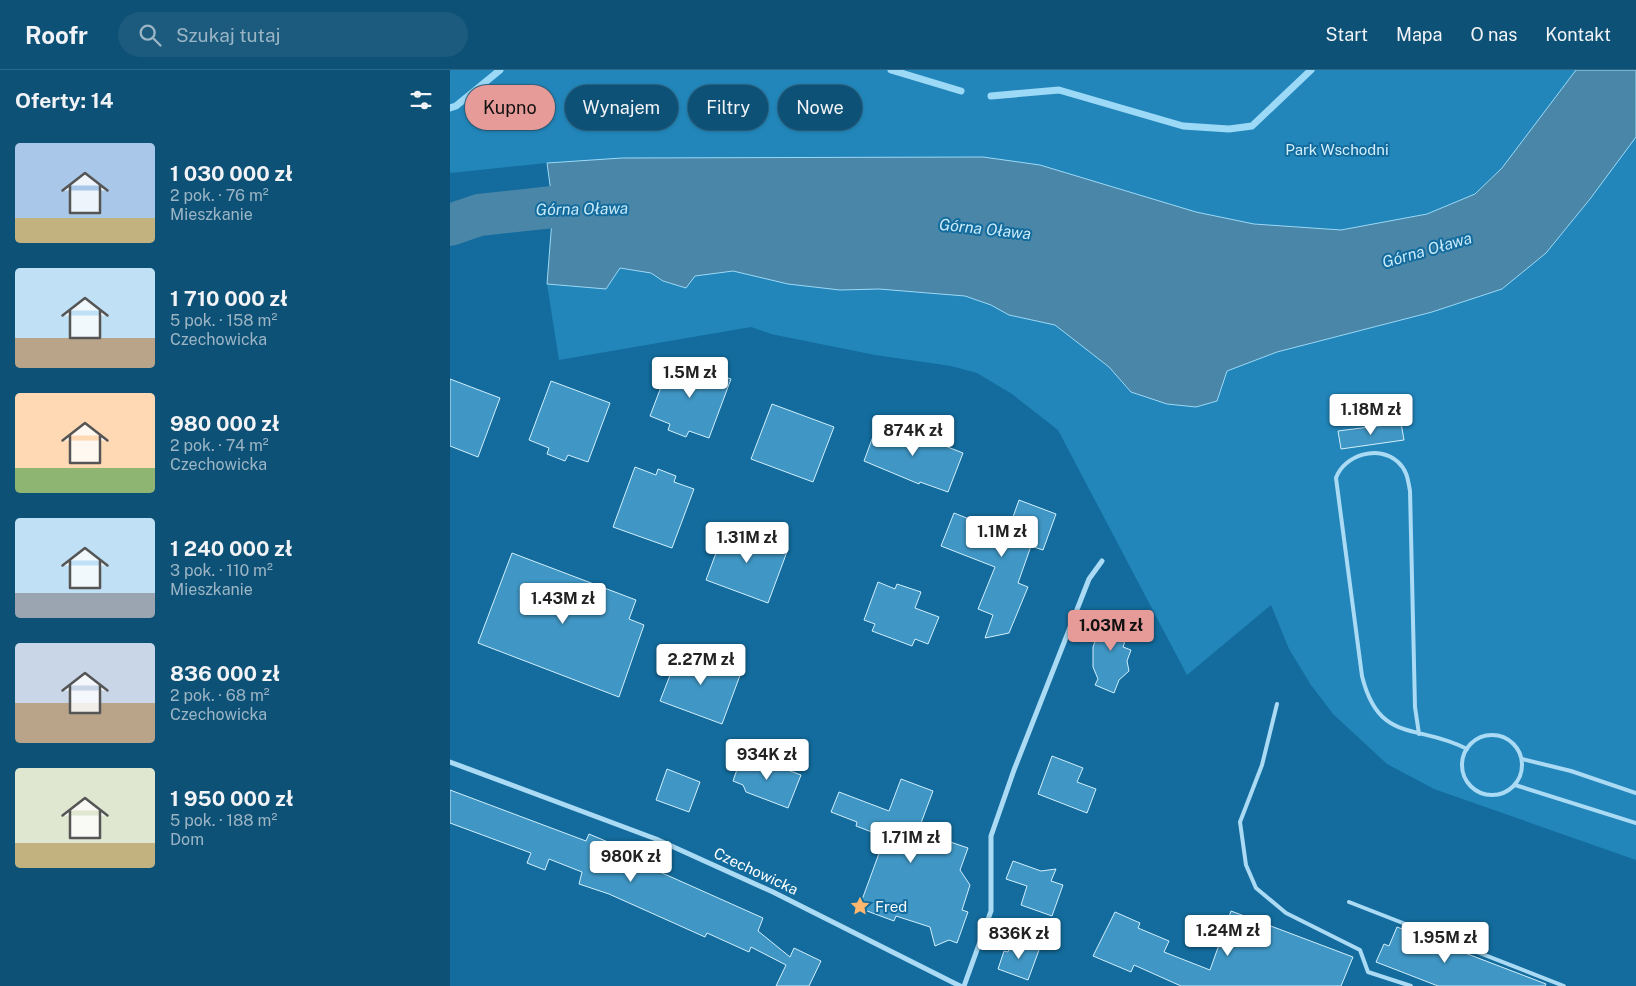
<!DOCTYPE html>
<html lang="pl">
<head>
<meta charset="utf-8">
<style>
	body { margin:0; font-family:"Public Sans",sans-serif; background:#1c5b7e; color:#f1f3f6; height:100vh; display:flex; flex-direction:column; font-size:19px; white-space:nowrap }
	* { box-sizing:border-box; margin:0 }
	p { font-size:16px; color:#9bb5c5 }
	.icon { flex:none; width:28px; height:28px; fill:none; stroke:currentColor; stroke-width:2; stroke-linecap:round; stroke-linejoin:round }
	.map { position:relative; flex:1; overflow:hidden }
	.side { display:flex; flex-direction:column; background:#0e5176; width:450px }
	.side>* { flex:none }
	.top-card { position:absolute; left:15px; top:15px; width:475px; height:45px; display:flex; gap:10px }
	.price { position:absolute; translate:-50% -42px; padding:0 11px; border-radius:5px; background:#fff; color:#222; font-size:16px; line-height:32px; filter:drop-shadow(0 1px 2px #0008) }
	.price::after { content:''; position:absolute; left:50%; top:30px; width:15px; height:11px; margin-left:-8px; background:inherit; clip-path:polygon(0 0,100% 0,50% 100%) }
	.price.active { background:#e69b98; color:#111 }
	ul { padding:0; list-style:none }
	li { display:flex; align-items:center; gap:15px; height:125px; padding:0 15px }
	li span { display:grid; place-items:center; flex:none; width:140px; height:100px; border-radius:5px; color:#555 }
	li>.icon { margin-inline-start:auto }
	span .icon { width:60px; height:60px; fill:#fffc; stroke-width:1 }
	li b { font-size:21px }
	h2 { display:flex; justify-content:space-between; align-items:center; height:60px; padding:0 15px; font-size:21px }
	.tag { padding:0 18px; border-radius:22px; background:#0e5176; box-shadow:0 1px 4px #0004,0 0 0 1px #2e6888; font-size:18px; line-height:45px }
	.tag.active { background:#e69b98; color:#111 }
	header { display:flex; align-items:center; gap:30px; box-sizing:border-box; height:70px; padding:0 25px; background:#0e5176; border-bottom:1px solid #2e6888 }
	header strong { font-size:24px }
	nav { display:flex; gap:28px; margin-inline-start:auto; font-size:18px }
	.search { width:350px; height:45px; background:#1c5b7e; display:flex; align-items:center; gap:12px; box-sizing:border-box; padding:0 18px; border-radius:28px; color:#9bb5c5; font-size:19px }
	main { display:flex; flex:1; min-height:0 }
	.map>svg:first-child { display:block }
	.green { fill:#2286ba }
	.water { fill:#4986a8; stroke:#9cd9f7 }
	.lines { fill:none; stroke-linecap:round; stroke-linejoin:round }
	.stream { stroke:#9cd9f7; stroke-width:7 }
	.river { stroke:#4986a8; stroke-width:42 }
	.building { fill:#4097c5; stroke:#d2effd }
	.service { stroke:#aadaf4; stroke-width:4 }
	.minor { stroke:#aadaf4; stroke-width:5 }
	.labels { text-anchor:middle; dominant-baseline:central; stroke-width:4; stroke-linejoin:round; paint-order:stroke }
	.park-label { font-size:15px; fill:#d2effd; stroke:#136c9d }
	.street-label { font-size:15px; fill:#fff; stroke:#136c9d }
	.poi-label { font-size:15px; fill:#fff; stroke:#136c9d; text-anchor:start }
	.water-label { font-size:16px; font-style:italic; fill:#c8eafb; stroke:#136c9d }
</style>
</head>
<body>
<header>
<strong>Roofr</strong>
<div class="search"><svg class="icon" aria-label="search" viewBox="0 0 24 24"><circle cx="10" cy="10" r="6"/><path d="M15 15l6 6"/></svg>Szukaj tutaj</div>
<nav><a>Start</a><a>Mapa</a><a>O nas</a><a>Kontakt</a></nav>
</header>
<main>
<section class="side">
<h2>Oferty: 14<svg class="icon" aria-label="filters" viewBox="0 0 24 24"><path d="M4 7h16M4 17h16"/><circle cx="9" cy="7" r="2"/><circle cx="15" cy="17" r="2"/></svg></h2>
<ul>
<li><span style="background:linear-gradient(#a9c7e8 75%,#c2b280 0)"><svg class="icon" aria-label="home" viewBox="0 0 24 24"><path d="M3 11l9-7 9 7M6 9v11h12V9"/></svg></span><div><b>1 030 000 zł</b><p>2 pok. · 76 m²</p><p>Mieszkanie</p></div></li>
<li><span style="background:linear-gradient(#bfe0f5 70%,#b9a48a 0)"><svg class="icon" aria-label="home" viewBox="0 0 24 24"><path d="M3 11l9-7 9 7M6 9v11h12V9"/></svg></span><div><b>1 710 000 zł</b><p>5 pok. · 158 m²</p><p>Czechowicka</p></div></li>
<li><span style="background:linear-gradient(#ffd9b3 75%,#8fb573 0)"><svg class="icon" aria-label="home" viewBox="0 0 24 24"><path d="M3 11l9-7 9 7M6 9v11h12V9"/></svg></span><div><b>980 000 zł</b><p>2 pok. · 74 m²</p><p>Czechowicka</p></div></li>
<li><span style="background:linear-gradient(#bfe0f5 75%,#9aa5b1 0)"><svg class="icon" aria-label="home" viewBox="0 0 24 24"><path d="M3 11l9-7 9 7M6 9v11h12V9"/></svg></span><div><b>1 240 000 zł</b><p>3 pok. · 110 m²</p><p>Mieszkanie</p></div></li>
<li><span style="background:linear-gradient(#c9d6e8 60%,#b9a48a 0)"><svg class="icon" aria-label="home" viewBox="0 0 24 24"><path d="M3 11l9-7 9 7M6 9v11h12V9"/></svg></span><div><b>836 000 zł</b><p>2 pok. · 68 m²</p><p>Czechowicka</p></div></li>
<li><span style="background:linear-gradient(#dfe7d0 75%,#c2b280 0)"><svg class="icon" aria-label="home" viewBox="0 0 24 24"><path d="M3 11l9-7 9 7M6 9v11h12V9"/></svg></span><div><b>1 950 000 zł</b><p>5 pok. · 188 m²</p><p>Dom</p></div></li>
</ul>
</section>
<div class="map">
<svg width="1186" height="916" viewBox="0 0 1186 916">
	<rect width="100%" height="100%" fill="#136c9d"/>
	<!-- green -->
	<g class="green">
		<path d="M 0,0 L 1137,0 L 1052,98 L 1025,124 L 977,144 L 891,160 L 805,154 L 97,93 L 0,103 Z"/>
		<path d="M 1186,0 L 1186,790 L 984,719 L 937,694 L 883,644 L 861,615 L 839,579 L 821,535 L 737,605 L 608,360 L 562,324 L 527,303 L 501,296 L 425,285 L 321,264 L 301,257 L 109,290 L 97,214 L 102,151 L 827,282 L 982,242 L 1052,219 Z"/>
	</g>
	<!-- water -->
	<path class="water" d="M 1126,0 L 1186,0 L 1186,67 L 1140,129 L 1096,183 L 1052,219 L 982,242 L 827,282 L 777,301 L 767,331 L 746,337 L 717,334 L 681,322 L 659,297 L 605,255 L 559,245 L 541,235 L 515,226 L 429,219 L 390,220 L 338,214 L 283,201 L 245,206 L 236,218 L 213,211 L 201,203 L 170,198 L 156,219 L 97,214 L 103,137 L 97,93 L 172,88 L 533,87 L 590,95 L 746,142 L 804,154 L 891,160 L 977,144 L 1025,124 L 1052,98 Z"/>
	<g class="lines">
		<!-- stream -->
		<g class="stream">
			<path d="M 441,0 L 511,21"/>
			<path d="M 541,26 L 609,20 L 733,56 L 779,59 L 802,56 L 861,0"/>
			<path d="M 0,38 L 6,36 L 50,0"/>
		</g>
		<!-- river -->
		<path class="river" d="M 0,155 L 29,145 L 103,137 L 161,138"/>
	</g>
	<!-- building -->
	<g class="building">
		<path d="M 222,288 L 281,309 L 259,368 L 239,361 L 236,367 L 218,360 L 220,354 L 200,346 Z"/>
		<path d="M 0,309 L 50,328 L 28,387 L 0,376 Z"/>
		<path d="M 101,311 L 160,333 L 138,392 L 118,385 L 115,391 L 97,384 L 99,378 L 79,370 Z"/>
		<path d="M 322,334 L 384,357 L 363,412 L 301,389 Z"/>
		<path d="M 429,350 L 513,383 L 498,422 L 470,412 L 469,414 L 414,391 Z"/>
		<path d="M 951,353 L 954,370 L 891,379 L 888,361 Z"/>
		<path d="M 185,397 L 206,405 L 208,399 L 226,406 L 224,412 L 244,419 L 222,478 L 163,457 Z"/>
		<path d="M 569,430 L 606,444 L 593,480 L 581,476 L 568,513 L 578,517 L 559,563 L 535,568 L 543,545 L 528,539 L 545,497 L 491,476 L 504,443 L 557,464 Z"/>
		<path d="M 276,456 L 338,479 L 318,533 L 256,510 Z"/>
		<path d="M 62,483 L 186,530 L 179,549 L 194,555 L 169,627 L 28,573 Z"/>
		<path d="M 428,512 L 445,519 L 447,514 L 471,522 L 465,538 L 489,547 L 478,574 L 465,569 L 462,576 L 422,561 L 425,554 L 414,550 Z"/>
		<path d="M 660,542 L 682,551 L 673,577 L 681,580 L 677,591 L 679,601 L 669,610 L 664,623 L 645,615 L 648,609 L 643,597 L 643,577 L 651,555 L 655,557 Z"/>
		<path d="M 231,577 L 292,600 L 272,654 L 210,631 Z"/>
		<path d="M 602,686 L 633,698 L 627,712 L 646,719 L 637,743 L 588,724 Z"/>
		<path d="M 291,688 L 302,692 L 308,689 L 351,705 L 338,738 L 296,722 L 293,715 L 283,711 Z"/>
		<path d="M 217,699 L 250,712 L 239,742 L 206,730 Z"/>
		<path d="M 451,709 L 483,721 L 468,761 L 518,778 L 510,800 L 520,815 L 512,840 L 518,842 L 507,873 L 499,870 L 485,876 L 480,857 L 446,846 L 444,851 L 409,838 L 435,767 L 406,756 L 407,752 L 381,742 L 389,722 L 439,741 Z"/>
		<path d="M 0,720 L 136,771 L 139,764 L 158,772 L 156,776 L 192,794 L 313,848 L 308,861 L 340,887 L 344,878 L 371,891 L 359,916 L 326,916 L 336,895 L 301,877 L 299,882 L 257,863 L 255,867 L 159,824 L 129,814 L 132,802 L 99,789 L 95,800 L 77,793 L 81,783 L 0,753 Z"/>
		<path d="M 563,791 L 591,801 L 606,799 L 601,811 L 613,815 L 602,846 L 571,835 L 577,816 L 556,809 Z"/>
		<path d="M 781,841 L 903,887 L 891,916 L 731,916 L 684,895 L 681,902 L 643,886 L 665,842 L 690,853 L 688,858 L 719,871 L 714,882 L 760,900 Z"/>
		<path d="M 947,857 L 1096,914 L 1095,916 L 988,916 L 926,892 L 934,874 L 939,876 Z"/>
		<path d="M 562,871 L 589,880 L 578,910 L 548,899 L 554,881 L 558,882 Z"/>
	</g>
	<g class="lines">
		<!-- service -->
		<g class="service">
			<path d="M 827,634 L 812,695 L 790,752 L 796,795 L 806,818 L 836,843 L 910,880 L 918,902 L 961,916"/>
			<path d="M 969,664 L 965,637 L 960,421 C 958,410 957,400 948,392 C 929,374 894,385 886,408 L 912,606 C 929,675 968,653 1017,679"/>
			<circle cx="1042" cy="695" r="30"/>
			<path d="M 1072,689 L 1121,701 L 1186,723"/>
			<path d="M 1065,715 L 1186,753"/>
			<path d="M 899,832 L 1114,916"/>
		</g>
		<!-- minor -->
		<g class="minor">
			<path d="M 0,692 L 206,769 L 323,822 L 510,916"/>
			<path d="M 514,916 L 541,841 L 541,766 L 564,700 L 639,509 L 652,491"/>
		</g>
	</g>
	<!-- icons -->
	<defs>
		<symbol id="sight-bare" viewBox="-9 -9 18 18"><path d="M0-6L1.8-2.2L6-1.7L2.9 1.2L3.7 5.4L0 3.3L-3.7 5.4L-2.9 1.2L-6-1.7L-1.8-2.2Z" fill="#ffb76d" stroke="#136c9d" stroke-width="2.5" paint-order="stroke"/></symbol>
	</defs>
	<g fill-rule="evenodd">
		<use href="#sight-bare" x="396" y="822" width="28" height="28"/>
	</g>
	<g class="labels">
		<!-- park labels -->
		<g class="park-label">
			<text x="887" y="79">Park Wschodni</text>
		</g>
		<!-- street labels -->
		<g class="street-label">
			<text transform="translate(306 801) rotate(25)">Czechowicka</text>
		</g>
		<!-- poi labels -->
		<g class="poi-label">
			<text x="425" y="836">Fred</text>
		</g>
		<!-- water labels -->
		<g class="water-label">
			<text transform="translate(132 139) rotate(-1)">Górna Oława</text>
			<text transform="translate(535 159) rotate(6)">Górna Oława</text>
			<text transform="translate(977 180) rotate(-16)">Górna Oława</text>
		</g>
	</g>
</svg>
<b class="price" style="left:240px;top:329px">1.5M zł</b>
<b class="price" style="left:921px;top:366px">1.18M zł</b>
<b class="price" style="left:463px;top:387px">874K zł</b>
<b class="price" style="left:552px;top:488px">1.1M zł</b>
<b class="price" style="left:297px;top:494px">1.31M zł</b>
<b class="price" style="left:113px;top:555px">1.43M zł</b>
<b class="price active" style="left:661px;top:582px">1.03M zł</b>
<b class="price" style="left:251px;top:616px">2.27M zł</b>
<b class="price" style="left:317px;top:711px">934K zł</b>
<b class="price" style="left:461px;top:794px">1.71M zł</b>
<b class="price" style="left:181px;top:813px">980K zł</b>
<b class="price" style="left:778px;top:887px">1.24M zł</b>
<b class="price" style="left:569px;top:890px">836K zł</b>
<b class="price" style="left:995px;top:894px">1.95M zł</b>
<div class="top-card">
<a class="tag active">Kupno</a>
<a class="tag">Wynajem</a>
<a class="tag">Filtry</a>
<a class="tag">Nowe</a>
</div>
</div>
</main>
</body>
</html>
